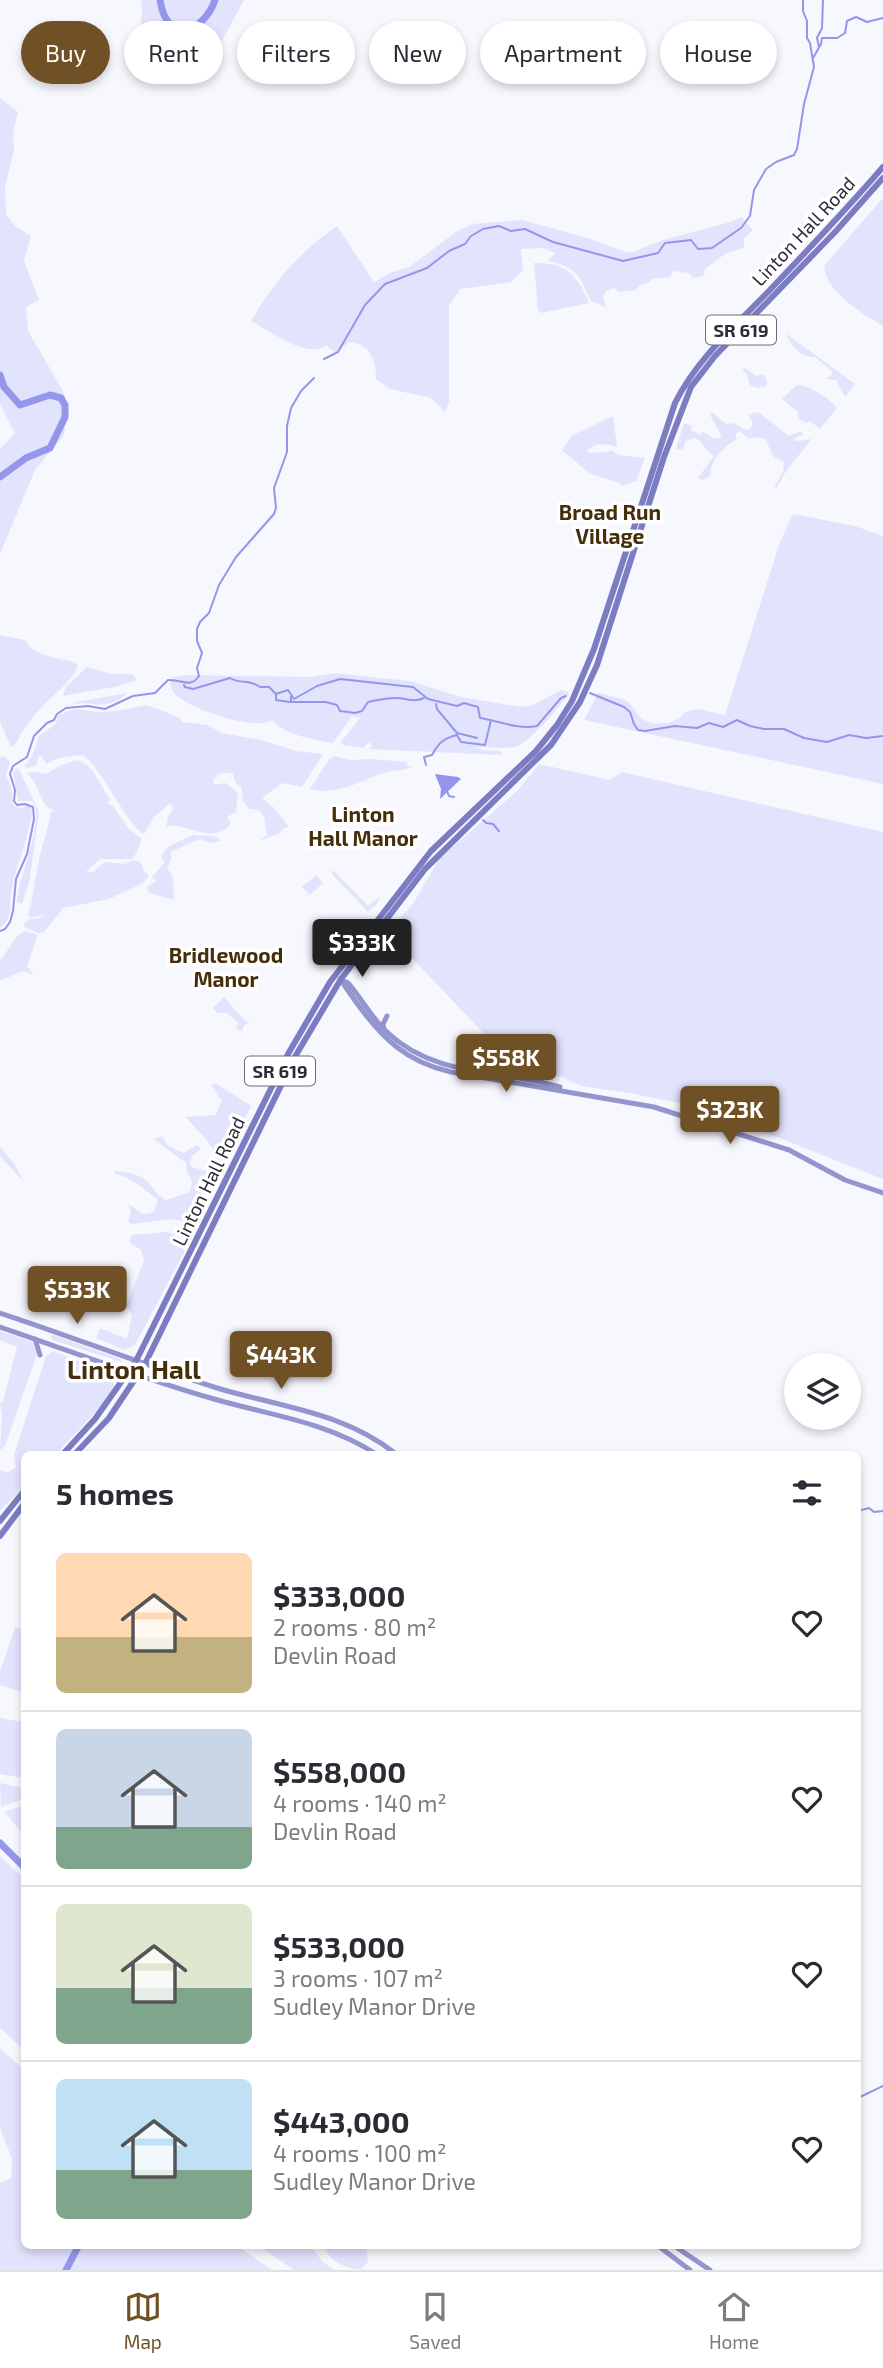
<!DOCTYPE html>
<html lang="en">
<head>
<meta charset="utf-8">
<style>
	body { margin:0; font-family:"Exo 2",sans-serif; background:#f2f2f3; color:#2b2b33; height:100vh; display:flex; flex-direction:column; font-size:26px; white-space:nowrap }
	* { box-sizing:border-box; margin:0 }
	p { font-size:23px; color:#7c7c81 }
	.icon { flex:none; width:38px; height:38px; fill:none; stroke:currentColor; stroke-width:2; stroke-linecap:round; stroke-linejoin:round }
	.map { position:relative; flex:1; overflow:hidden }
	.side { position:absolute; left:21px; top:1451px; width:840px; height:798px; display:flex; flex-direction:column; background:#fff; border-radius:10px; box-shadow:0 4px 10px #0003 }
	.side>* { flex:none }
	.guide { position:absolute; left:21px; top:21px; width:842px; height:63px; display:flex; gap:14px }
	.fabs { position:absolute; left:784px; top:1353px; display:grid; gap:14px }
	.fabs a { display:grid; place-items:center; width:77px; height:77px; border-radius:50%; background:#fff; box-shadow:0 4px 10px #0003; font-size:35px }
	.price { position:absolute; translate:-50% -60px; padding:0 16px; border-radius:7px; background:#705126; color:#fff; font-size:23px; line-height:46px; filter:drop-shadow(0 2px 4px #0008) }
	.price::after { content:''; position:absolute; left:50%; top:42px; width:21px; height:16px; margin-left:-10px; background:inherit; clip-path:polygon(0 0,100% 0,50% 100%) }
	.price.selected { background:#222; color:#fff }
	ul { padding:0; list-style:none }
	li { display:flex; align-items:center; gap:21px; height:175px; padding:0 35px }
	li+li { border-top:2px solid #e1e1e2 }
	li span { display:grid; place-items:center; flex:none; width:196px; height:140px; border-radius:10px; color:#555 }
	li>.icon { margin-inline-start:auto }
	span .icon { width:84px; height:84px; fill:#fffc; stroke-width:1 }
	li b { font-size:30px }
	h2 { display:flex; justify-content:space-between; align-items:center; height:84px; padding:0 35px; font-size:30px }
	.tag { padding:0 24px; border-radius:32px; background:#fff; box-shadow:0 4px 10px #0003; font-size:24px; line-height:63px }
	.tag.selected { background:#705126; color:#fff }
	.tabs { display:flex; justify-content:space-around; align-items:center; height:98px; border-top:2px solid #e1e1e2; background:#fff; font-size:19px; color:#7c7c81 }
	.tabs a { display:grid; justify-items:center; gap:4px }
	.tabs .selected { color:#705126 }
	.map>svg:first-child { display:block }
	.green { fill:#e2e4fd }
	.water { fill:#9596eb }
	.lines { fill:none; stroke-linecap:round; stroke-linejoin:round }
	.stream { stroke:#9596eb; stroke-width:2 }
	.river { stroke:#9596eb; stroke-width:7 }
	.secondary { stroke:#9395ce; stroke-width:5 }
	.primary { stroke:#7c7cc3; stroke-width:6 }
	.labels { text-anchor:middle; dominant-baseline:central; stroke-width:7; stroke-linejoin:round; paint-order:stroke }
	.shield { fill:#fff; stroke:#6c6c75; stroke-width:2 }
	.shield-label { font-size:18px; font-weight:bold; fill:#2d2d3a }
	.street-label { font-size:19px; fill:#2d2d3a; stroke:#fff }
	.neighbourhood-label { font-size:21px; font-weight:bold; fill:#472e0b; stroke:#fff }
	.district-label { font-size:26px; font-weight:bold; fill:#472e0b; stroke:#fff }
</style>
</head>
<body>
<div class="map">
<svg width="883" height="2270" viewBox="0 0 883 2270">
	<rect width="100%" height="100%" fill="#f7f7fe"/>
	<!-- green -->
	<g class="green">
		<path d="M 141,0 L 244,0 L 222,41 L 176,58 C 156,49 144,53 125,60 L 124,54 C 140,39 144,21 141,0 Z"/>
		<path d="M 0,98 L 18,112 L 13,133 L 14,151 L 5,187 L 6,214 L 14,225 L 31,236 L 24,261 L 39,300 L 26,307 L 28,331 L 63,391 L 68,406 L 64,435 L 35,470 L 0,554 L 0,449 L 15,433 L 0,404 Z"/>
		<path d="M 882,199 L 883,199 L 883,326 C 861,312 827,294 824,266 Z"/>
		<path d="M 742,217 L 753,230 L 744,238 L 744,248 L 726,253 L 705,269 L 704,276 L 693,278 L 689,273 L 672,271 L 671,277 L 651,279 L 650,282 L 639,286 L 636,290 L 619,292 L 614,288 L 606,291 L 603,296 L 606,307 L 591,301 C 580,276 576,266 547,261 L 556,253 L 542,248 L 521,249 L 523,270 L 511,282 L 460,289 L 449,306 L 449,402 L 445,412 L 431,398 L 390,389 L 376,379 C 376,360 371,344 349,342 L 336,353 L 326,345 C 310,360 269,331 251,321 C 274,282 299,252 337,226 L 374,282 L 392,272 L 409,267 L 456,232 L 472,224 L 522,220 L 588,238 L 626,252 L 633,252 L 663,240 L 727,223 Z"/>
		<path d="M 534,263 C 567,262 577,276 589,303 L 541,313 L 538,310 Z"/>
		<path d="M 785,333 L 855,384 L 845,397 L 836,380 L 825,379 L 831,376 L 832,371 L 815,357 C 800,358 792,346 785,333 Z"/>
		<path d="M 745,368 L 756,376 L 764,374 L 767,381 L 766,386 L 757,388 L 750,385 L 746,373 L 742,369 Z"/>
		<path d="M 797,385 C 808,385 830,398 837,408 L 820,429 L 810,421 L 806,423 L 799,419 L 798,412 L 782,399 Z"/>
		<path d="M 712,412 L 726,424 L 733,423 L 745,430 L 750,429 L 753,423 L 748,415 L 758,412 L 789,436 L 801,431 L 803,435 L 794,438 L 796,441 L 812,439 L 786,471 L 776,489 L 775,486 L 783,472 L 784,462 L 774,457 L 765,439 L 753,437 L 749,439 L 740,431 L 735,434 L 737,439 C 724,447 711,458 710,476 L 703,480 L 698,478 L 714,456 C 702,450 701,430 685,442 L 683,450 L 676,449 L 684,423 L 692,426 L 691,430 L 700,435 L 702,431 L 713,438 L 722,438 L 710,415 Z"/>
		<path d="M 613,416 L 617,447 C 607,443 595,443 587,450 L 590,453 L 613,451 L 618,455 L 645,458 L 636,481 L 623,486 C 613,479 602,479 590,473 C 580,467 573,457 562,451 L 571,436 Z"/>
		<path d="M 793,514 L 855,526 L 883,536 L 883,784 L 584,720 L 598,693 C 606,695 617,697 625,700 C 633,704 634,711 640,717 C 653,728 675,725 685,712 L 698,709 L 725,715 L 780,542 Z"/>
		<path d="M 0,635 L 25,640 C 34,656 57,658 74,662 L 78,665 C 71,684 53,694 41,708 C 30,719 22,732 15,745 L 11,747 L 0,722 Z"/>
		<path d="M 87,667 L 112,674 L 132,674 L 137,680 L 119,686 L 63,696 L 66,687 Z"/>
		<path d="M 334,673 L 410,681 L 461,697 L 521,707 L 533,705 L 561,690 L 568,692 L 568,694 C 561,706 530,741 518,746 C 505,750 488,747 474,747 C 483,752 493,749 502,752 L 501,755 L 369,749 L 372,745 L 368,742 L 364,748 L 343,745 L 341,742 L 360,718 L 352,716 L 333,743 C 315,740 282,734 272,720 C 256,732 185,708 173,692 C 171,688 171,686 170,681 L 174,677 L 185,675 L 311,677 Z"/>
		<path d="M 128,693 C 102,713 99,700 72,704 L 76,702 Z"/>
		<path d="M 147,705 L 178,717 L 183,722 L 207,725 L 222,733 L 262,740 L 296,751 L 323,754 L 302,787 L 282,783 L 262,798 L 273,807 L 289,827 L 284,828 L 278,834 L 259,841 L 267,835 L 264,817 L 259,810 L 249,809 L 243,801 L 241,786 L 236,784 L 233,774 C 224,771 217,773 213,782 L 215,785 L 226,783 L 238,793 L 236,812 L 227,817 L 231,823 C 212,848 184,820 167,827 L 167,819 L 174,808 L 170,803 L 154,817 L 144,834 C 129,829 104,771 83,755 C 73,756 57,756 47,764 L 41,756 L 38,757 L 38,761 L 35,766 L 28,768 L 24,767 L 32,756 L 39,736 L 56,724 L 58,716 C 76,704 85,712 102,712 C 114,712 134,708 147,705 Z"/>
		<path d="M 334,756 L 351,760 L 371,759 L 408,762 L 406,766 L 413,767 C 406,770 398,770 391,771 C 363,778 339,797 310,789 L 329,759 Z"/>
		<path d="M 0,757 L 5,757 L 10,762 L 6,775 L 11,786 L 13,805 L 20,809 L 28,805 L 31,808 L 32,813 C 29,838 17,862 12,887 C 9,900 14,920 0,928 Z"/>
		<path d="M 77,760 C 96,766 99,786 110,799 L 107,803 L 114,807 L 128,828 L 142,839 L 137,852 L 132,859 L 100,859 L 86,872 L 93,872 L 105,862 L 124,864 L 135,860 L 141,863 L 144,871 L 148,875 L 148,878 L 143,883 L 109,899 L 63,908 L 44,932 L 38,933 L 23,926 L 27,920 L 44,917 L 42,915 L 31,918 L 28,915 C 33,899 34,882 38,865 C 41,847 48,831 51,812 L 54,811 L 45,805 L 33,780 L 26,773 L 35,772 L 47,774 L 57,767 Z"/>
		<path d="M 539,764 L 610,780 L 622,772 L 883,832 L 883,1179 L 774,1136 L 683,1104 L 630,1093 L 581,1086 L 562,1077 L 518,1069 L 519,1056 L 517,1056 L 516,1060 L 500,1053 L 501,1047 L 492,1042 L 388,933 L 414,902 L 439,859 L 519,789 Z"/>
		<path d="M 18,767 L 39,812 L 29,883 L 22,904 L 17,902 C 18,877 46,820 32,801 L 18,801 L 13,773 Z"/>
		<path d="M 193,835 L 214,836 L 221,840 L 213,843 L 199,839 L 171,852 L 171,859 L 167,868 L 173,877 L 174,900 L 149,893 L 147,887 L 157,880 L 152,879 L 153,876 L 165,862 L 161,856 L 169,846 Z"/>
		<path d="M 333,870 L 368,906 L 381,896 L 376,905 L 368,912 L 332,874 Z"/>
		<path d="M 316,875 L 323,883 L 310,895 L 302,887 Z"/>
		<path d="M 26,931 L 38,935 L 27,966 L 34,975 L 23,971 L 0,981 L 0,961 L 18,935 Z"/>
		<path d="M 224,997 L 245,1021 L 250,1022 L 245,1024 L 242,1031 L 236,1029 L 238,1023 L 227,1013 L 218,1013 L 213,1008 Z"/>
		<path d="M 215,1083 L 251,1106 L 198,1216 L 191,1222 L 169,1219 L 132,1224 L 128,1222 L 131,1211 L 128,1205 C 141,1209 138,1218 154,1212 L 158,1200 C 145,1190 132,1177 115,1174 L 115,1171 C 124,1171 143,1175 149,1183 C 155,1191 157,1195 166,1200 L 190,1192 L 192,1181 L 187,1172 L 186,1163 L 154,1139 L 162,1136 L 168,1146 L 183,1153 L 197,1145 L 201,1149 L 192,1156 L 190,1162 L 192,1167 L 205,1171 L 215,1164 C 218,1144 197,1132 186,1117 L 215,1115 L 222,1101 L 211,1085 Z"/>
		<path d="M 0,1147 L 14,1163 L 24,1182 L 0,1156 Z"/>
		<path d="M 166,1232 L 180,1236 L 184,1245 L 184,1252 L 135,1345 L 124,1350 L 96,1338 L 100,1328 L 127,1339 L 132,1315 L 126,1306 L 144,1260 L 141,1250 L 129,1242 L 132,1235 Z"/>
		<path d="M 0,1331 L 32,1342 L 37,1354 L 5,1446 L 0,1450 L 2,1415 L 0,1402 L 3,1402 L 17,1347 L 0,1340 Z"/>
		<path d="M 54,1335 L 120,1359 L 125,1363 L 52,1340 L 51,1336 Z"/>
		<path d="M 53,1351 L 108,1373 L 112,1375 L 114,1386 L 100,1407 L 56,1454 L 24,1454 L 24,1486 L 0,1511 L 0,1470 L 7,1473 L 16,1467 L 14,1455 L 46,1356 Z"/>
		<path d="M 15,1627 L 24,1630 L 24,1693 L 0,1685 L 0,1672 Z"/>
		<path d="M 0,1718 L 24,1722 L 24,1778 L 0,1774 Z"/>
		<path d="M 0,1783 L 24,1788 L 24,1799 L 1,1807 Z"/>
		<path d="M 24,1805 L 24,1836 L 5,1812 Z"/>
		<path d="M 0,1856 L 24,1879 L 24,2050 L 0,2028 Z"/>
		<path d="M 0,2048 L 24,2070 L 24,2245 L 236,2245 L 272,2270 L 0,2270 L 0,2183 L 11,2178 L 12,2159 L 0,2128 Z"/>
		<path d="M 257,2245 L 310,2245 L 322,2261 L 334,2270 L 294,2270 Z"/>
		<path d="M 324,2245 L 362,2245 L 367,2251 L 368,2262 L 361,2269 C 347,2270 327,2260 324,2245 Z"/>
	</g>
	<!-- water -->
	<path class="water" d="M 435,774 L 458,777 L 461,779 L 440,799 L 441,789 Z"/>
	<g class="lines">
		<!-- stream -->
		<g class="stream">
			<path d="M 819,47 L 817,38 L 822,28 L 823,0"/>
			<path d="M 813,58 L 821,44 L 822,38 L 837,38 L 845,33 L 847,21 L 856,17 L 867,22 L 883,18"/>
			<path d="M 324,359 L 338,352 L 365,305 L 385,284 L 427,268 L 449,251 L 465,244 L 471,236 L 483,229 L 499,226 L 511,231 L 525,229 L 553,242 L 623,261 L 658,253 L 665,243 L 691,240 L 698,249 L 712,248 L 741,228 L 750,216 L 754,190 L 766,169 L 776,162 L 794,155 L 797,149 L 804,104 L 814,67 L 810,43 L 807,38 L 807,21 L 803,11 L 803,0"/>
			<path d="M 184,685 L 185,687 L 193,689 L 230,678 C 242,685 248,678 260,687 L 269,687 L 276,694 L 288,690 L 294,699 L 317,686 L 340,679 L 413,687 L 428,699 L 457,706 L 464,703 L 478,707 L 480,718 C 499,721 519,730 537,726 L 561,698 L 566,696"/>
			<path d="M 590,693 L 624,707 L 630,712 L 634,724 L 638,730 L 645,731 L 675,726 L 697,728 L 709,723 L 723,727 L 737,720 L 750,726 L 764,729 L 784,729 L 804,738 L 827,742 L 849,735 L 866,738 L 883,736"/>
			<path d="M 276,694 L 276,700 L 290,702"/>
			<path d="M 291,697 L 291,702 L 326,702 L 337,705 L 340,711 L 355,713 L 362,711 L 368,702 C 377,700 387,698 396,698 C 407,698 413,703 424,698"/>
			<path d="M 436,704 L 437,709 L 457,733 L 477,738"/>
			<path d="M 457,735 L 461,742 L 485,745 L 491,720"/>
			<path d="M 426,765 L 424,757 L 432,755 C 438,744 443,738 457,735"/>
			<path d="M 447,791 L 449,796 L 454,797"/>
			<path d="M 483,820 L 486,823 L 493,824 L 499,831"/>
			<path d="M 0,931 L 5,929 L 10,922 L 13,911 L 16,879 L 27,854 L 34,819 L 33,807 L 25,804 L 17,805 L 14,801 L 15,790 L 10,774 L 13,766 L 27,757 L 34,736 L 47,723 L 54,720 L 57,714 L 66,708 L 88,706 L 105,709 L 133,696 L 155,693 L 168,680 C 182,679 190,689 199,676 L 197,668 L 202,653 L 197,641 L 197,629 L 200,622 L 209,613 L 219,585 L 236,557 L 274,514 L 276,508 L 274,488 L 287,452 L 287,426 L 291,408 L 301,391 L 314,378"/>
			<path d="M 858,1511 L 869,1508 L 874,1512 L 883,1511"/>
			<path d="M 858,2098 L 883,2086"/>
		</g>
		<!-- river -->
		<g class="river">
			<path d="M 160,0 C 167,46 204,32 215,0"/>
			<path d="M 0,375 L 4,387 L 20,405 L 50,395 L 61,398 L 65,405 L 65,417 L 50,448 L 26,458 L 0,477"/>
			<path d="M 0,1843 L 24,1867"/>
			<path d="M 66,2270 L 79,2245"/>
		</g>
		<!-- secondary -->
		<g class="secondary">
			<path d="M 340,979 L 348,983 C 362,999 372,1019 388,1033 C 436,1078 501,1069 560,1087"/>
			<path d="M 341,979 C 345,988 351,994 356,1002 C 382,1038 406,1062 451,1072 L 654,1107 L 789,1150 L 845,1180 L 883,1193"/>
			<path d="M 384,1030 L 383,1024 L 387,1016"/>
			<path d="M 0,1313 C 73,1337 144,1365 217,1388 C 280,1407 344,1412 396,1454"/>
			<path d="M 0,1327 C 71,1351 142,1379 214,1399 C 269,1415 327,1422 376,1454"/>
			<path d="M 35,1339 L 40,1355"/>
			<path d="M 657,2245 L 690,2270"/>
			<path d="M 673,2245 L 710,2270"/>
		</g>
		<!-- primary -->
		<g class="primary">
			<path d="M 63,1454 L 95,1419 L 136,1361 L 288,1054 L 330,982 L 431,851 L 536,751 L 557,725 L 572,701 L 594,649 L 675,403 C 697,359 733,328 767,293 C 806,252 846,210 883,167"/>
			<path d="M 75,1454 L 109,1418 L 145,1364 L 296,1055 L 341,979 L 425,869 L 551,745 L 580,702 L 597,665 L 664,457 L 691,387 L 715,356 L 836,231 L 883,178"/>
			<path d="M 0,1521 L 24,1491"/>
			<path d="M 0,1536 L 24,1504"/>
		</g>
	</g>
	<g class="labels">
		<!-- shield labels -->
		<g class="shield">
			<rect x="706" y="315.5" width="70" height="29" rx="5"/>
			<rect x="245" y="1056.5" width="70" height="29" rx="5"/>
		</g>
		<g class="shield-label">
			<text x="741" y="330">SR 619</text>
			<text x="280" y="1071">SR 619</text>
		</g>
		<!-- street labels -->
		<g class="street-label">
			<text transform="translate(803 231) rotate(-47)">Linton Hall Road</text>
			<text transform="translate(208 1181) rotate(-64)">Linton Hall Road</text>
		</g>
		<!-- neighbourhood labels -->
		<g class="neighbourhood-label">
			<text x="610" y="511">Broad Run<tspan x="610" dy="24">Village</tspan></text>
			<text x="363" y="813">Linton<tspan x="363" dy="24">Hall Manor</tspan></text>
			<text x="226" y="954">Bridlewood<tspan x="226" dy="24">Manor</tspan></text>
		</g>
		<!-- district labels -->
		<g class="district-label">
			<text x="134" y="1368">Linton Hall</text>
		</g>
	</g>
</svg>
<div class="fabs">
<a><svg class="icon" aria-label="layers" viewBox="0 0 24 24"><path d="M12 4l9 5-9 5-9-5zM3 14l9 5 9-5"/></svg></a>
</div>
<b class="price selected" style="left:362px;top:979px">$333K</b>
<b class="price" style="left:506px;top:1094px">$558K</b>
<b class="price" style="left:730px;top:1146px">$323K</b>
<b class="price" style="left:77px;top:1326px">$533K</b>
<b class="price" style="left:281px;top:1391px">$443K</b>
<div class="guide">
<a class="tag selected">Buy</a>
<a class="tag">Rent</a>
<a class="tag">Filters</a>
<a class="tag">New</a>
<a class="tag">Apartment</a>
<a class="tag">House</a>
</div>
<section class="side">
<h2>5 homes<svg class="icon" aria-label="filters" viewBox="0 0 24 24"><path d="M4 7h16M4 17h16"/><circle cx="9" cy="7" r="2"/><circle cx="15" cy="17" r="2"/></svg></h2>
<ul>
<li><span style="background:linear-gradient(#ffd9b3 60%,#c2b280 0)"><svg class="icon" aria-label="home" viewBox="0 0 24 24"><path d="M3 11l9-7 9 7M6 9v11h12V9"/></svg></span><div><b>$333,000</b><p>2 rooms · 80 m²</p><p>Devlin Road</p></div><svg class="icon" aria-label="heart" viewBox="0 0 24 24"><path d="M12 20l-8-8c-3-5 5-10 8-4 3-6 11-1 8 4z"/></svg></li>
<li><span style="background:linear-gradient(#c9d6e8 70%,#7fa58c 0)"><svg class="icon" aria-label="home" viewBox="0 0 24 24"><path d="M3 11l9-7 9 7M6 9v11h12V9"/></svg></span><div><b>$558,000</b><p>4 rooms · 140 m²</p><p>Devlin Road</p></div><svg class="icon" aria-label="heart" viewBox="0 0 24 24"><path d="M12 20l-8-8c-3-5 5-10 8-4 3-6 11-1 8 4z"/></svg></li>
<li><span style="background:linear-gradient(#dfe7d0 60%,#7fa58c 0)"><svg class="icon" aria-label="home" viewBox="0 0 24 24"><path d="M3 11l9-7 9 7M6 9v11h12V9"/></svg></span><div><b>$533,000</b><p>3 rooms · 107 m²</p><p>Sudley Manor Drive</p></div><svg class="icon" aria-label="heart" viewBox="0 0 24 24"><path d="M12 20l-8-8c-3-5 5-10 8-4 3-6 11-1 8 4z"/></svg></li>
<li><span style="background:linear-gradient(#bfe0f5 65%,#7fa58c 0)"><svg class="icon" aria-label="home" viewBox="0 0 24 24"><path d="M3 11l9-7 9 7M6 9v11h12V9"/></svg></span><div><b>$443,000</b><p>4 rooms · 100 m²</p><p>Sudley Manor Drive</p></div><svg class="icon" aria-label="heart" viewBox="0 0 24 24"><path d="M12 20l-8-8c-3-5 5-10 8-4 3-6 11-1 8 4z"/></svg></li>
</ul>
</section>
</div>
<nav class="tabs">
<a class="selected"><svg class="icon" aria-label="map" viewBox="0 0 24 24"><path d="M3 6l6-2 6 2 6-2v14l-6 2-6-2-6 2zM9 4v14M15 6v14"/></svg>Map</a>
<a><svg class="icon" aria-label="saved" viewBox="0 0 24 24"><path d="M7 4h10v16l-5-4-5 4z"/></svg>Saved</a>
<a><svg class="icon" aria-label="home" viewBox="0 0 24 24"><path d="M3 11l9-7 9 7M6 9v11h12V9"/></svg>Home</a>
</nav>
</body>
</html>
